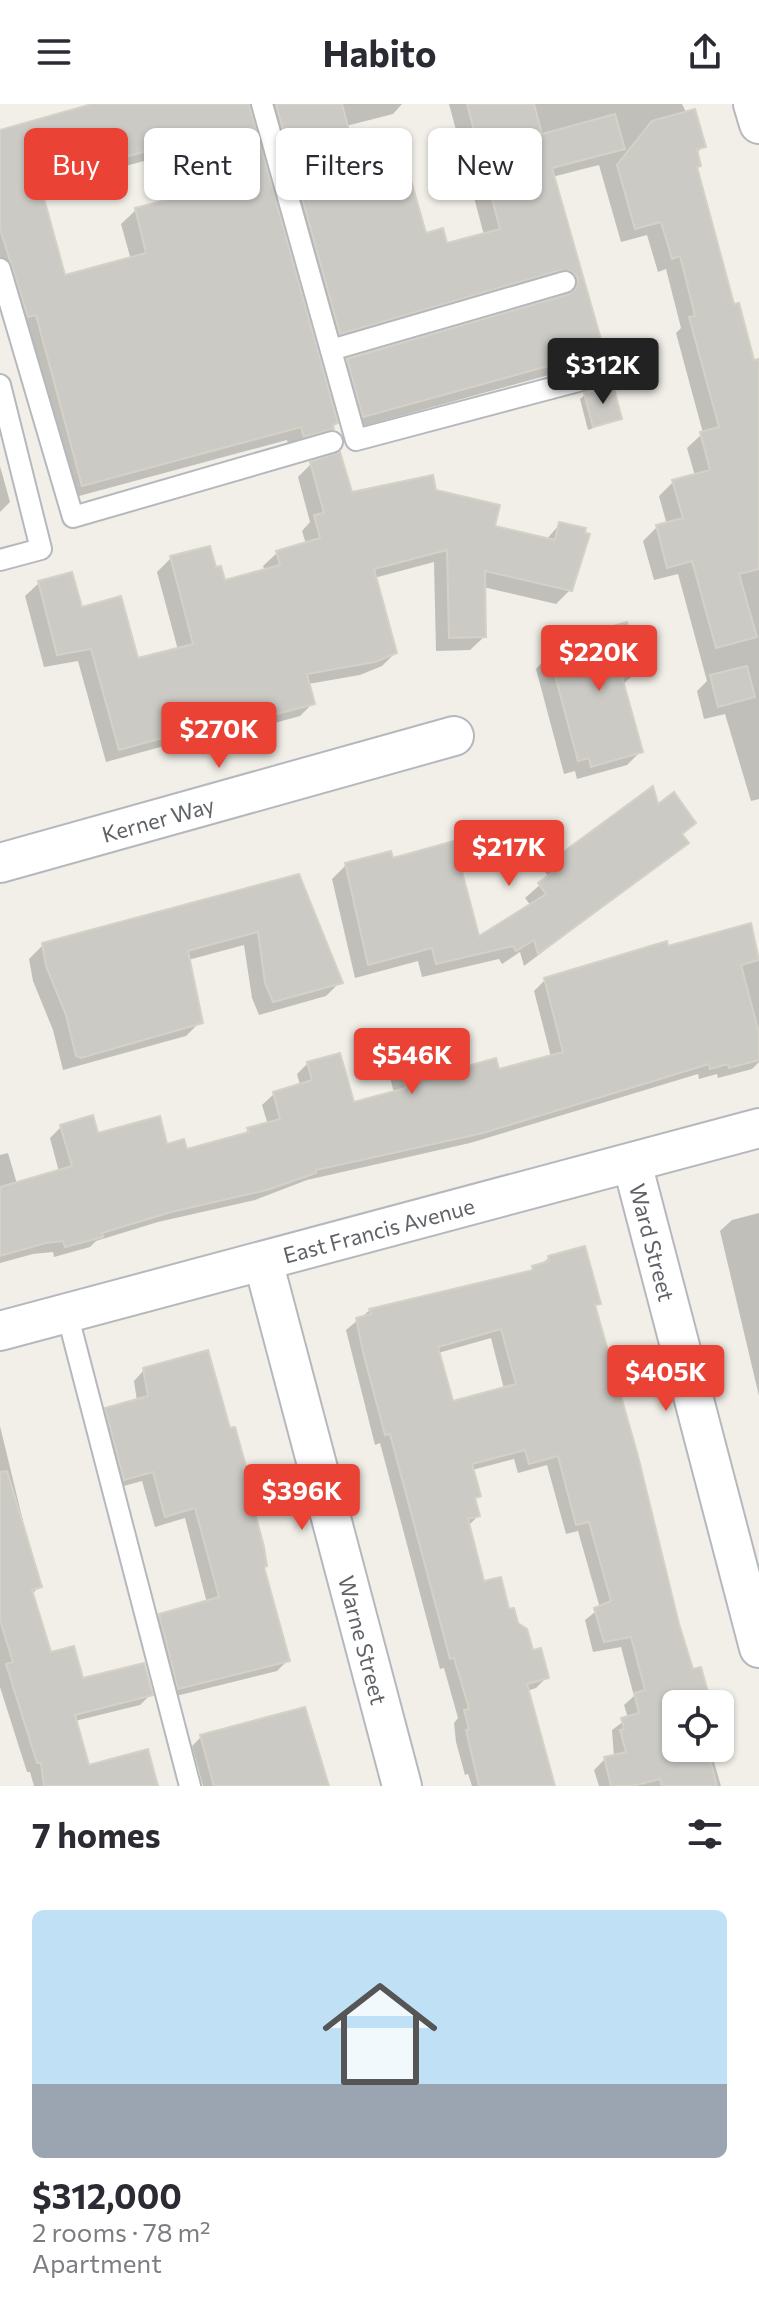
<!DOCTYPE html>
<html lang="en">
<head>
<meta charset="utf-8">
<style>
	body { margin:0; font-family:Commissioner,sans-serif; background:#f2f2f3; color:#2b2b33; height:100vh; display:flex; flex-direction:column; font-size:30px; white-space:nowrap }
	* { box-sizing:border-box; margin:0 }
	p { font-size:26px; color:#7c7c81 }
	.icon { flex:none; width:44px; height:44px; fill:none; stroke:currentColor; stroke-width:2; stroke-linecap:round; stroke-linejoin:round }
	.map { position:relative; height:1682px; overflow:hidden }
	.panel { display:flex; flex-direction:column; background:#fff; flex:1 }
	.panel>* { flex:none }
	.hud { position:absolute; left:24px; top:24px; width:712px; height:72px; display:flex; gap:16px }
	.controls { position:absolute; left:662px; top:1586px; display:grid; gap:16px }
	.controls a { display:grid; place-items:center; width:72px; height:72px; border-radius:12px; background:#fff; box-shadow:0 2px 6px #0004; font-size:40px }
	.price { position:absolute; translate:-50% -68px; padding:0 18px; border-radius:8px; background:#ea4335; color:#fff; font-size:26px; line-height:52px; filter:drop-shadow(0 2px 4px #0008) }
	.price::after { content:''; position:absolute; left:50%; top:48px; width:24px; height:18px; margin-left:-12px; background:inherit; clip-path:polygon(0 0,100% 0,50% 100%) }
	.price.current { background:#222; color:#fff }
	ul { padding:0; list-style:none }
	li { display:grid; align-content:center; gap:16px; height:424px; padding:0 32px }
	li+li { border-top:2px solid #e1e1e2 }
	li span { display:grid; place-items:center; height:248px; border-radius:12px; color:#555 }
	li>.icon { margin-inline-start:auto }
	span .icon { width:144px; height:144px; fill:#fffc; stroke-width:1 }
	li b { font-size:34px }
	h2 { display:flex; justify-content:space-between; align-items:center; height:96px; padding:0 32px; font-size:34px }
	.chip { padding:0 28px; border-radius:12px; background:#fff; box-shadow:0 2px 6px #0004; font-size:28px; line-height:72px }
	.chip.current { background:#ea4335; color:#fff }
	header { display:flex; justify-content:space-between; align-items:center; height:104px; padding:0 32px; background:#fff; font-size:36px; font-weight:700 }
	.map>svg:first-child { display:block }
	.shadow { fill:#0003; fill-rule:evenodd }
	.building { fill:#cccac5; stroke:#d6d1c6; stroke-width:2; fill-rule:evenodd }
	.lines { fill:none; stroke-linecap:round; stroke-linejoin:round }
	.lane-casing { stroke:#b5b8bc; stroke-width:24 }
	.street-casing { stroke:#b5b8bc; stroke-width:42 }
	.lane { stroke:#fff; stroke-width:20 }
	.street { stroke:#fff; stroke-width:38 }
	.labels { text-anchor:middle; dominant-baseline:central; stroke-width:6; stroke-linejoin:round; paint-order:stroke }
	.street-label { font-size:22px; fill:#5f6368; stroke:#fff }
</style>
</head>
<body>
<header><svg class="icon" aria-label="menu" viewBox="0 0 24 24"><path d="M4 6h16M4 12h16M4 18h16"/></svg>Habito<svg class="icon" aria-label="share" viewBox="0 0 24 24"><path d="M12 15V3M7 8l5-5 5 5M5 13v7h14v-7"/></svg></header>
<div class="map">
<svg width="759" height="1682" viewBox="0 0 759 1682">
	<rect width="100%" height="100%" fill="#f1efe8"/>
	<!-- shadow -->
	<g class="shadow">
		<path d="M 106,0 L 402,0 L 393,10 L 346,22 L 363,85 L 424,131 L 446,141 L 484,131 L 449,0 L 682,0 L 703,42 L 696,50 L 699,62 L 695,65 L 733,203 L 759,277 L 759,695 L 751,697 L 725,610 L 704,615 L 697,587 L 707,577 L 678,470 L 654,476 L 643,437 L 657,423 L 667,421 L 659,392 L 673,378 L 695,372 L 687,344 L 703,329 L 676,229 L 681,224 L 666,165 L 658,168 L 647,131 L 621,138 L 599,61 L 552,73 L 605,260 L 592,273 L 563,277 L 560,268 L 349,326 L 334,271 L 348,257 L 564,194 L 564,188 L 326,243 L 261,11 L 248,2 L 336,319 L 318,339 L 290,346 L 287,336 L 68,395 L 0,179 L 0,28 ZM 196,43 L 208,87 L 136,106 L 121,120 L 131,156 L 64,173 L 40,85 Z"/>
		<path d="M 585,291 L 620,314 L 588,326 L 580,295 Z"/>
		<path d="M 311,360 L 350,391 L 434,387 L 493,423 L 546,436 L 560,420 L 570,486 L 556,500 L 483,483 L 484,533 L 470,546 L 436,547 L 434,458 L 374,474 L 395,549 L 382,562 L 360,571 L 308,580 L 313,599 L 300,612 L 256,624 L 254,620 L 214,636 L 194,639 L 193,634 L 106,658 L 78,557 L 44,563 L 25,492 L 39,479 L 80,505 L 136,557 L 178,546 L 157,468 L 171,454 L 215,466 L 223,478 L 265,467 L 263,462 L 277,449 L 306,440 L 302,427 L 310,418 L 298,373 Z"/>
		<path d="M 0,362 L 10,398 L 0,408 Z"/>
		<path d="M 559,540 L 639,566 L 622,581 L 641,647 L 627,661 L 577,675 L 575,667 L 564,670 L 536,565 Z"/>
		<path d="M 652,685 L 657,703 L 694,719 L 681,731 L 687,739 L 524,862 L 520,848 L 502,860 L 499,855 L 422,873 L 418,857 L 355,874 L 332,775 L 346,761 L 391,756 L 477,835 L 531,802 L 525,794 L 549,773 L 545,768 L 559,754 Z"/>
		<path d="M 298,773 L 340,878 L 326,892 L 259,911 L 252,894 L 244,841 L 188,856 L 200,918 L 186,932 L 63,966 L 53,926 L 33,877 L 29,855 L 43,841 Z"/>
		<path d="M 750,821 L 759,855 L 759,958 L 752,965 L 718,974 L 717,970 L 699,975 L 698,970 L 470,1039 L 307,1076 L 255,1096 L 158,1118 L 96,1137 L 90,1143 L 54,1153 L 53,1148 L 33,1150 L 0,1159 L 0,1051 L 8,1049 L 17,1080 L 59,1068 L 50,1034 L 61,1023 L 185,1048 L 242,1032 L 248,1026 L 268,1021 L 262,1001 L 274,990 L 300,981 L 297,970 L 308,959 L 353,1000 L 394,989 L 384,949 L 395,938 L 435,974 L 498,967 L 551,953 L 534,887 L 545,876 Z"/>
		<path d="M 759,1109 L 759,1292 L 720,1127 L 732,1116 Z"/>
		<path d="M 549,1154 L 599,1199 L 593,1204 L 677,1520 L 692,1567 L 709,1599 L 676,1600 L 676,1644 L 710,1644 L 721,1682 L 599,1682 L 594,1666 L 605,1655 L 614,1653 L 612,1626 L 628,1614 L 624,1601 L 634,1592 L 621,1543 L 593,1548 L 585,1516 L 600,1504 L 578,1427 L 566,1430 L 547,1361 L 518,1369 L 514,1355 L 472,1366 L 478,1391 L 474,1396 L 478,1412 L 468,1422 L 483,1480 L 508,1507 L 546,1574 L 536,1584 L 527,1587 L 555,1682 L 472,1682 L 468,1670 L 465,1671 L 456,1638 L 454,1619 L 458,1614 L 444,1564 L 440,1565 L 380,1339 L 375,1341 L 346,1226 L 370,1206 L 527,1170 ZM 491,1234 L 504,1285 L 452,1300 L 438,1249 Z"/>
		<path d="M 144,1266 L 241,1365 L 262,1464 L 288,1556 L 277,1567 L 168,1594 L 149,1522 L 160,1511 L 207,1499 L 185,1414 L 155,1423 L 142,1377 L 113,1385 L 95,1317 L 106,1306 L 137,1297 L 134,1277 Z"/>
		<path d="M 0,1322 L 39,1483 L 31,1491 L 50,1550 L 81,1577 L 151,1590 L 140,1601 L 75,1617 L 87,1663 L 154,1682 L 34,1682 L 30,1668 L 27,1668 L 0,1583 Z"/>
		<path d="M 201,1633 L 326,1682 L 203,1682 L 192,1642 Z"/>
	</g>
	<!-- building -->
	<g class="building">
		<path d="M 92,0 L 249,0 L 338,319 L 333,321 L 334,325 L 304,333 L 301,323 L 82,382 L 36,211 L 28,213 L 0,125 L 0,26 ZM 210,30 L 224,81 L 135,104 L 146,149 L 65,171 L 39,76 Z"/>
		<path d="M 276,0 L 342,0 L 364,83 L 410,73 L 426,129 L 443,124 L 447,139 L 500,125 L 467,0 L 534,0 L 542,30 L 615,10 L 625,45 L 552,64 L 608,260 L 598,258 L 577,264 L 574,255 L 363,313 L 347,255 L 569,190 L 575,186 L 578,175 L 573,168 L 561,166 L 340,230 Z"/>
		<path d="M 695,5 L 706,43 L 697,45 L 701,62 L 697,63 L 734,200 L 739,199 L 754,256 L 759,255 L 759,465 L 739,470 L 757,533 L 716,544 L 692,457 L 667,464 L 656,421 L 683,414 L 672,376 L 710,366 L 700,328 L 719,323 L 689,213 L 695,212 L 680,152 L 672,155 L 661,118 L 635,125 L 617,61 L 652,17 Z"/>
		<path d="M 612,277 L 622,315 L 593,323 L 584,289 L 605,283 Z"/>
		<path d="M 340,348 L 352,388 L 433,371 L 436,386 L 500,401 L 495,422 L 555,436 L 559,418 L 586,424 L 585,429 L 590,430 L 572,487 L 485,467 L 486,533 L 449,534 L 447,446 L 374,465 L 397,549 L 375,558 L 307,570 L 315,600 L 269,612 L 268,608 L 229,623 L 207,626 L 206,622 L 119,646 L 91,545 L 57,551 L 38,477 L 72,468 L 82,503 L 121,492 L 138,554 L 193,540 L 170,452 L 210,442 L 216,463 L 221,462 L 225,476 L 280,461 L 276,447 L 320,434 L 314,411 L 324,409 L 310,358 Z"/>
		<path d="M 627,518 L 641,567 L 622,573 L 643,648 L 591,663 L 589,654 L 578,657 L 549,549 L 560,546 L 558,538 Z"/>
		<path d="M 747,562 L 755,593 L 718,603 L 710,571 Z"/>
		<path d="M 653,682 L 658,700 L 674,688 L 696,719 L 682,730 L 689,739 L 538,850 L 534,836 L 516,847 L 513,842 L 436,860 L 432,844 L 368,861 L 345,759 L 391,747 L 393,754 L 454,737 L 479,832 L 546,790 L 538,779 L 564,760 L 558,752 Z"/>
		<path d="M 299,770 L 343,879 L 273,898 L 265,879 L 258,828 L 202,843 L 188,847 L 203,919 L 81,954 L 76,952 L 66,911 L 46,862 L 42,839 Z"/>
		<path d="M 751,819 L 759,856 L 741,861 L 759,929 L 759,956 L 729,964 L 728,960 L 710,965 L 709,960 L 483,1029 L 316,1066 L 316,1069 L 267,1086 L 171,1108 L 102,1129 L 103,1133 L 65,1143 L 63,1137 L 46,1139 L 0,1152 L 0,1083 L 72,1062 L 60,1021 L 93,1011 L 98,1029 L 160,1012 L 167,1040 L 184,1035 L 187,1045 L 249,1028 L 247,1024 L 280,1015 L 273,988 L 312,976 L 307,958 L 340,949 L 354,998 L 406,984 L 394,936 L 425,928 L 436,971 L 496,954 L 499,965 L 563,948 L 544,874 L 667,837 L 668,842 Z"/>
		<path d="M 585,1142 L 601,1200 L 595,1201 L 638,1352 L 679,1520 L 693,1565 L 701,1563 L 711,1599 L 676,1600 L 676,1644 L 707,1644 L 717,1682 L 662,1682 L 660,1675 L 632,1682 L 611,1682 L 604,1653 L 626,1648 L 620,1626 L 624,1625 L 621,1614 L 639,1609 L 634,1589 L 645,1586 L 631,1533 L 604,1538 L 594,1504 L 611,1497 L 589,1418 L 576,1421 L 558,1352 L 529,1360 L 525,1346 L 472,1360 L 481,1392 L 475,1394 L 480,1412 L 468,1415 L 484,1477 L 501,1473 L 509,1505 L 514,1504 L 518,1519 L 527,1525 L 533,1546 L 541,1544 L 549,1574 L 527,1580 L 555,1682 L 479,1682 L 466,1626 L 469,1625 L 464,1606 L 469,1605 L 454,1554 L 450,1555 L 390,1330 L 385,1331 L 363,1248 L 356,1214 L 371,1210 L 369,1205 L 533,1166 L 532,1162 L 549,1157 L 548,1152 ZM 501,1225 L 516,1280 L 453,1297 L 438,1243 Z"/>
		<path d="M 208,1246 L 230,1324 L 235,1323 L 246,1362 L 243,1363 L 264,1443 L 267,1462 L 264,1463 L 290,1557 L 178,1585 L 159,1510 L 219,1493 L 195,1404 L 165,1413 L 153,1368 L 124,1376 L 105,1304 L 148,1292 L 143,1264 Z"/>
		<path d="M 7,1367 L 42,1483 L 32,1486 L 51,1548 L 74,1542 L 83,1574 L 144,1559 L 153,1591 L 75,1611 L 89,1661 L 148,1645 L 158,1682 L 44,1682 L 41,1659 L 37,1659 L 6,1560 L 13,1558 L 0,1516 L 0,1368 Z"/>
		<path d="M 305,1603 L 329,1682 L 214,1682 L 200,1631 Z"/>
	</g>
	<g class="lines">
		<defs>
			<g id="lane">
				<path d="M 262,0 L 356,336 L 601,271"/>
				<path d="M 0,165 L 73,413 L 332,338"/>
				<path d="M 331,246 L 565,178"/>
				<path d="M 0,281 L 41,445 L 0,456"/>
				<path d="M 67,1209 L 190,1682"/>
			</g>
			<g id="street">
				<path d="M 753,0 L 759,20"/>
				<path id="s1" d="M 0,759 L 454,632"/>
				<path id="s2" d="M 632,1059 L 759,1544"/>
				<path id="s3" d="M 263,1157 L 402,1682"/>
				<path id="s4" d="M 0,1227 L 759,1024"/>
			</g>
		</defs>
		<!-- lane casing -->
		<use href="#lane" class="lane-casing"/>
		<!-- street casing -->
		<use href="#street" class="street-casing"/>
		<!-- lane -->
		<use href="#lane" class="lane"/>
		<!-- street -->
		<use href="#street" class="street"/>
	</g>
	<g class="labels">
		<!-- street labels -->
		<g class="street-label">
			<text stroke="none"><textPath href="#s1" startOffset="164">Kerner Way</textPath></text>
			<text stroke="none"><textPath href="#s4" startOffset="392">East Francis Avenue</textPath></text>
			<text stroke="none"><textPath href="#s2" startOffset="82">Ward Street</textPath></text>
			<text stroke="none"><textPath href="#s3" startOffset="392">Warne Street</textPath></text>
		</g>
	</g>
</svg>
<div class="controls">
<a><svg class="icon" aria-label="locate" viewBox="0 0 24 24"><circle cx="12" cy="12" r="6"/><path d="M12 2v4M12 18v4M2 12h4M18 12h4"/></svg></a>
</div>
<b class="price current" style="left:603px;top:302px">$312K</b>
<b class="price" style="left:599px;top:589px">$220K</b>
<b class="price" style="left:219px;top:666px">$270K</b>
<b class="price" style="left:509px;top:784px">$217K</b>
<b class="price" style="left:412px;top:992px">$546K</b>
<b class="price" style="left:666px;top:1309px">$405K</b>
<b class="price" style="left:302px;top:1428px">$396K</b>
<div class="hud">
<a class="chip current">Buy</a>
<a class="chip">Rent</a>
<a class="chip">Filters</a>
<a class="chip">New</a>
</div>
</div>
<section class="panel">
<h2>7 homes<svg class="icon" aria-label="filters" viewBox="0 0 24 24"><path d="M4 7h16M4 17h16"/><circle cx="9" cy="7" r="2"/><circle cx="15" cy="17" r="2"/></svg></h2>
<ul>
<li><span style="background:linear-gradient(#bfe0f5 70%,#9aa5b1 0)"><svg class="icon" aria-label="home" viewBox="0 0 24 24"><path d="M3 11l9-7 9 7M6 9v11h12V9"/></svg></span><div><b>$312,000</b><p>2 rooms · 78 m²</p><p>Apartment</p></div></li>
</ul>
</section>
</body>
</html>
